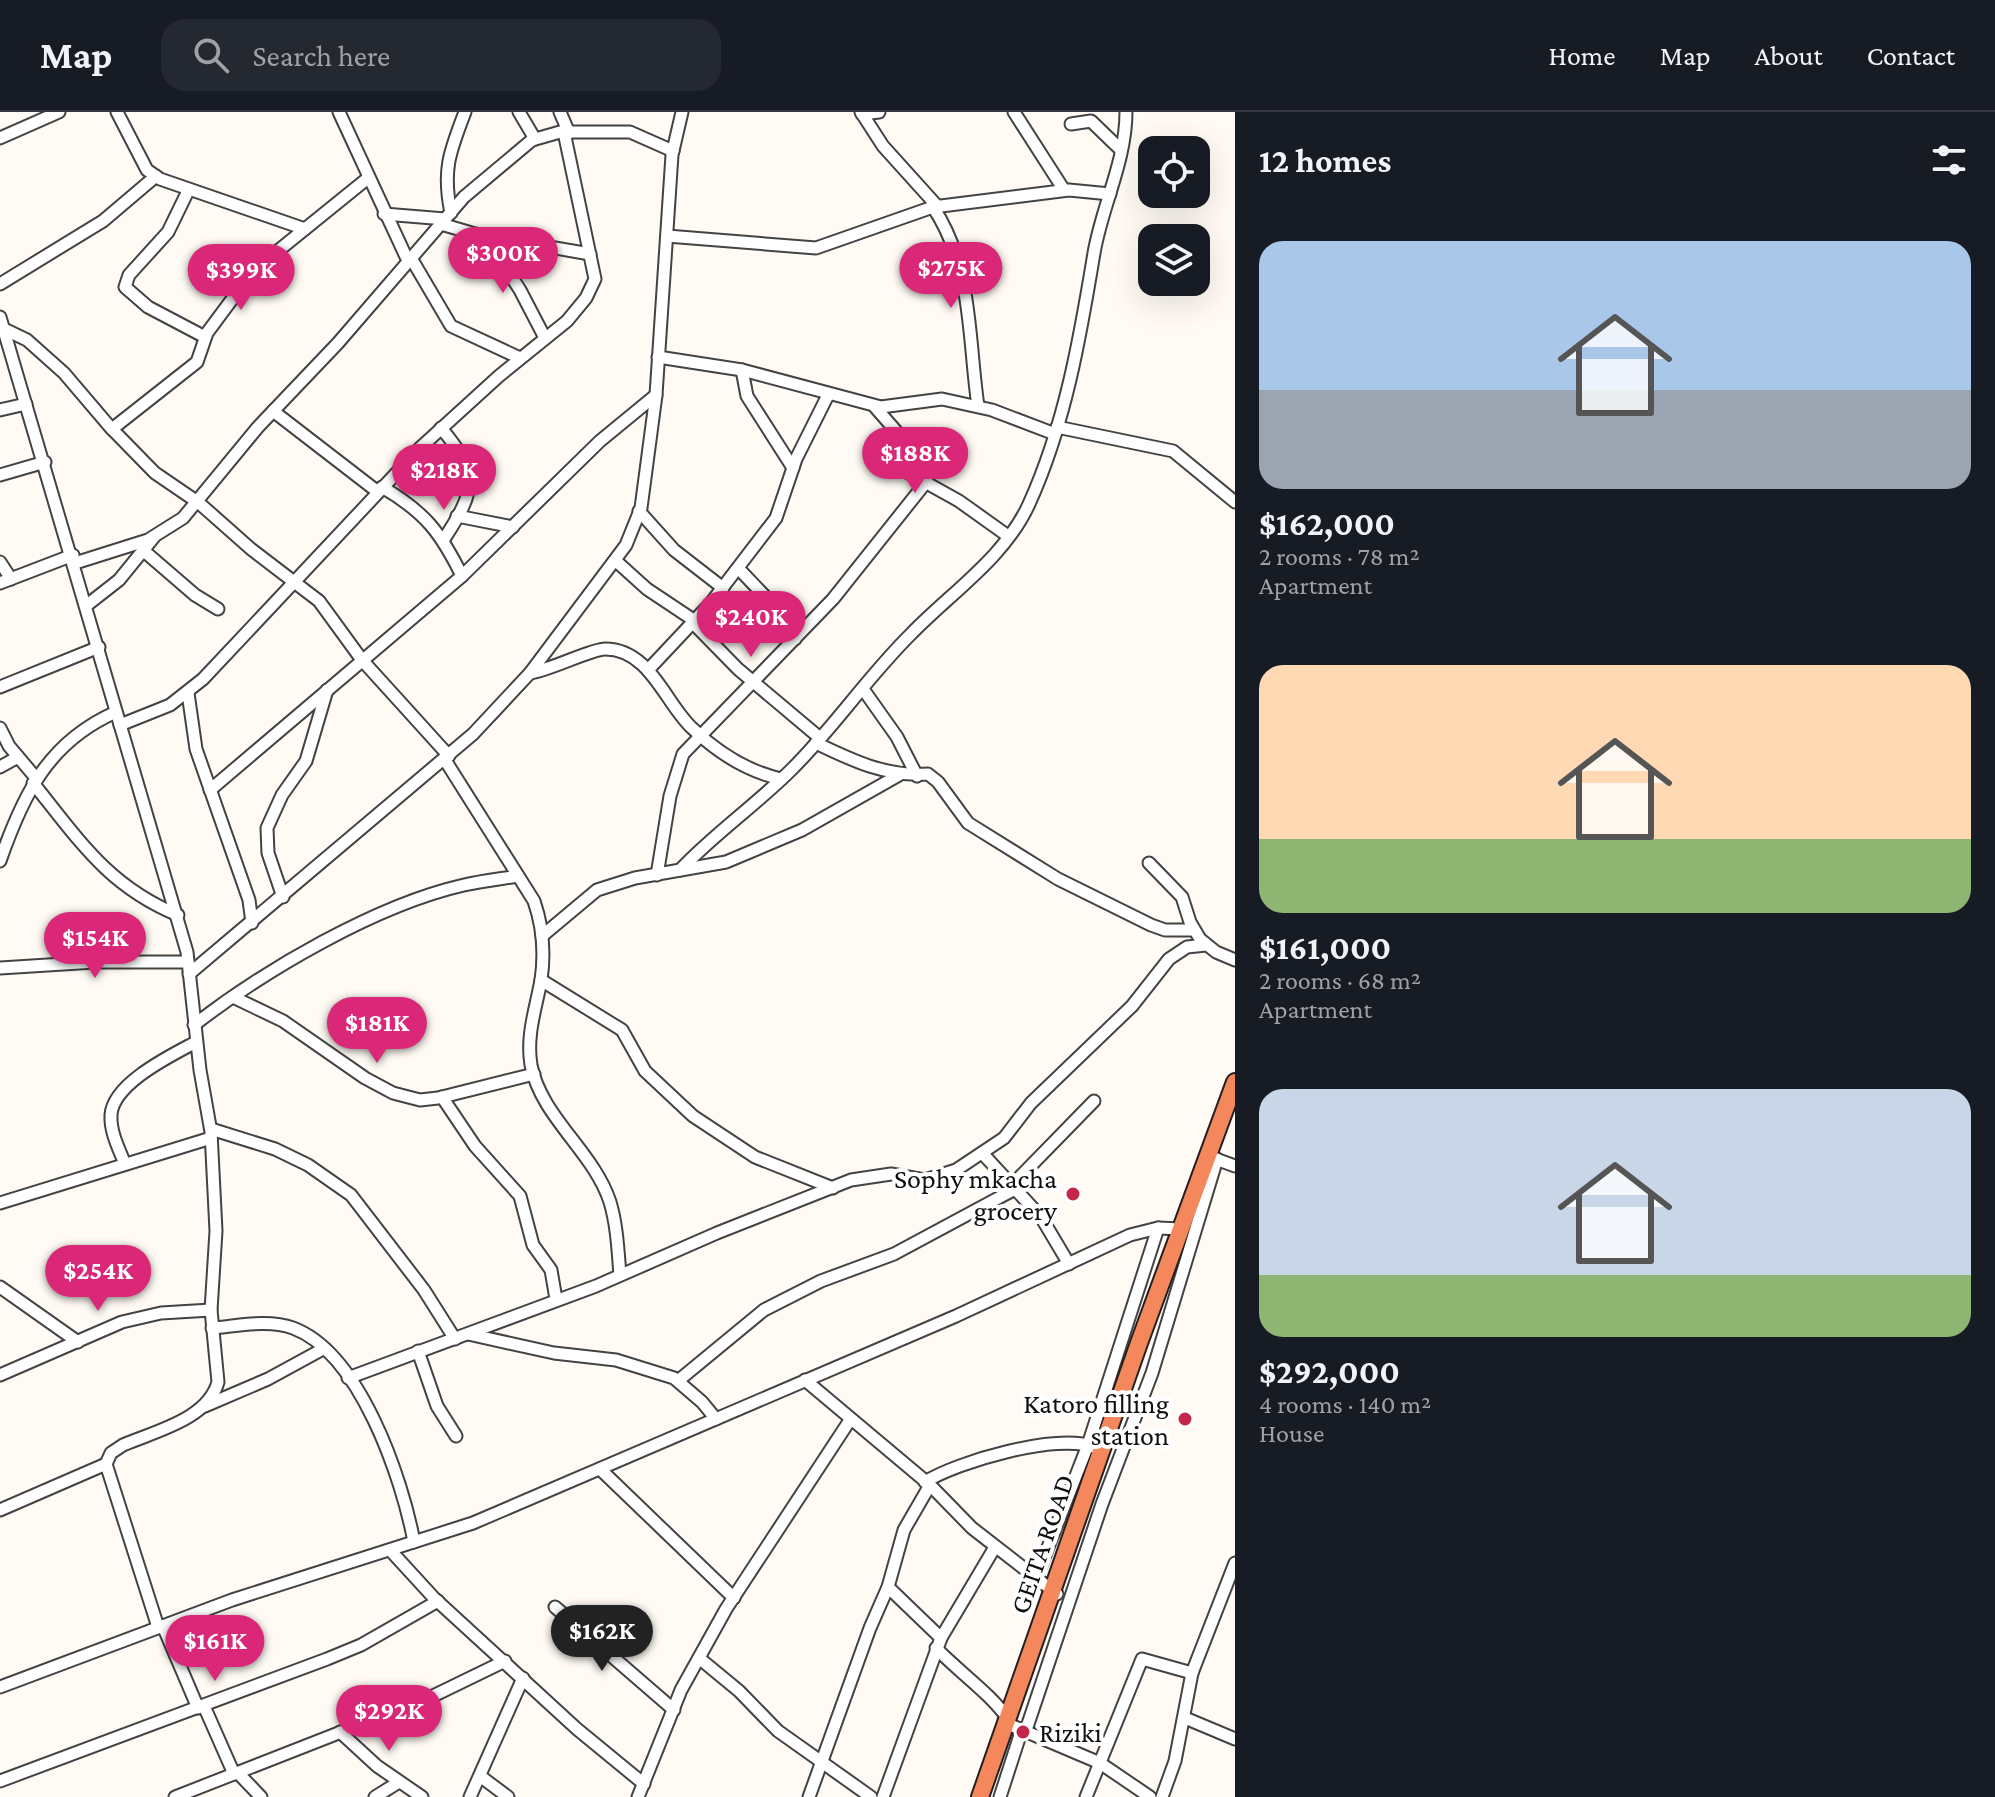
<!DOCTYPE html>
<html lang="en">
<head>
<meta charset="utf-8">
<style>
	body { margin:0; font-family:"Crimson Pro",serif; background:#242831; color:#f1f3f6; height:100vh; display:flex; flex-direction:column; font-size:30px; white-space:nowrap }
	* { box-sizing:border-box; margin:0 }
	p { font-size:26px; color:#9ea1a6 }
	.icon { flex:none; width:44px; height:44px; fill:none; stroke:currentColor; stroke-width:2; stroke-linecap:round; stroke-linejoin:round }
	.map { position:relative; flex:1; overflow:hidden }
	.side { display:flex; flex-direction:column; background:#171b24; width:760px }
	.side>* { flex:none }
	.controls { position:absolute; left:1138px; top:24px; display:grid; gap:16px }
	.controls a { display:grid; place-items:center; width:72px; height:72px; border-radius:16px; background:#171b24; box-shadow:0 8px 32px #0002; font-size:40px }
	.price { position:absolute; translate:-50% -68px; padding:0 18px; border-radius:28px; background:#db2777; color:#fff; font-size:26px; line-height:52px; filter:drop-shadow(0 2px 4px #0008) }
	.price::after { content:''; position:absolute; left:50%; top:48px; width:24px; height:18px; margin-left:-12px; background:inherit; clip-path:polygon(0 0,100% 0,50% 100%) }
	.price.active { background:#222; color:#fff }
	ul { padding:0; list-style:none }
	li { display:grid; align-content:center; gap:16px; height:424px; padding:0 24px }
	li span { display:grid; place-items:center; height:248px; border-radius:24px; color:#555 }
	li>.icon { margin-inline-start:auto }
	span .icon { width:144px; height:144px; fill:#fffc; stroke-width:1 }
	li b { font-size:34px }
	h2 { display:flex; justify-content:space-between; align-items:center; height:96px; padding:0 24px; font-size:34px }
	header { display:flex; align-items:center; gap:48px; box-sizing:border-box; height:112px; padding:0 40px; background:#171b24; border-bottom:2px solid #363941 }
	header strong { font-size:38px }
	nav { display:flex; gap:44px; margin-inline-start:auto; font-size:28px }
	.search { width:560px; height:72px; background:#242831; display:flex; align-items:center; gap:20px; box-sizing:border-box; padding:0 28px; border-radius:24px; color:#9ea1a6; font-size:30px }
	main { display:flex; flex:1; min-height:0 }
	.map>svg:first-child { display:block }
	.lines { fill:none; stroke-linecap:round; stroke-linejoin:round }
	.minor-casing { stroke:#434343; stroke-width:15 }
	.highway-casing { stroke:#212121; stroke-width:20 }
	.minor { stroke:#fff; stroke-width:11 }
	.highway { stroke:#f5875c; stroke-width:16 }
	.poi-dot { fill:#c32648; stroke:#fff; stroke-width:3 }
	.labels { text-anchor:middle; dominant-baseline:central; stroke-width:8; stroke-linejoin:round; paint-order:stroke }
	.poi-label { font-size:28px; fill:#101010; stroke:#fff; text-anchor:end }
	.street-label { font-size:28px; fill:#101010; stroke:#fff }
</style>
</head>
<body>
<header>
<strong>Map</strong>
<div class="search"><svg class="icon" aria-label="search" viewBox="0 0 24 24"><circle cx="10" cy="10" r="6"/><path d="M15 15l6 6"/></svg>Search here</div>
<nav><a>Home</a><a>Map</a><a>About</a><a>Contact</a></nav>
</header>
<main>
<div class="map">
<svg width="1235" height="1685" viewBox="0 0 1235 1685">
	<rect width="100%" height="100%" fill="#fffbf4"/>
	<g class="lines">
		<defs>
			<g id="minor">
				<path d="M 117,0 L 147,58 L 160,67 L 305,117"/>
				<path d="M 339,0 L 408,149"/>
				<path d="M 519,0 L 535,27"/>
				<path d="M 560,0 L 569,21"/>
				<path d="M 861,0 L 883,34 L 938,95"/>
				<path d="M 1014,0 L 1064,78"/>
				<path d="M 862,2 L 879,0"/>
				<path d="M 1071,12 L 1091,9 L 1121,38"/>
				<path d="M 0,26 L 59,0"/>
				<path d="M 188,79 L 168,120 L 129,163 L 125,175 L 148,195 L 205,225"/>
				<path d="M 933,95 C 973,155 968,226 978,294"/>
				<path d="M 451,101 C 442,58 450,39 465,0"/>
				<path d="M 384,102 L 445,107"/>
				<path d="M 441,112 L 475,122 L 590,142"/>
				<path d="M 485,124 L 520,178 L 545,226"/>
				<path d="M 667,124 L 816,136 L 933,95 L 1069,78 L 1110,82"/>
				<path d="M 411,146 L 451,214 L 520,246"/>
				<path d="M 0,172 L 103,109 L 156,64"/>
				<path d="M 0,205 L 187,840 L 200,958 L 211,1020 L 216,1119 L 211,1198 L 218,1270 C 208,1307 156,1319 123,1333 L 111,1341 L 106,1352 L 158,1515"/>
				<path d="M 2,216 L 27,228 L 64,261 L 110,315 L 155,361 L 199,391 L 251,437 L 319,489 L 362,548 L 449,644"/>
				<path d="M 658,245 L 742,258 L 881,295 L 942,287 L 992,298 L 1055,322"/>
				<path d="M 742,258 L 747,284 L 793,356"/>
				<path d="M 875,295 L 896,319 L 901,348 L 907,360 L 959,389 L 1008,424"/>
				<path d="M 0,298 L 26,292"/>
				<path d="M 273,299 L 378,380"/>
				<path d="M 1057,315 L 1173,339 L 1235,390"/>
				<path d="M 441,316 C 479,361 477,377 444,427"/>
				<path d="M 112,317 L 197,250 L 207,221 L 253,159 L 368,66"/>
				<path d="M 0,363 L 45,350"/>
				<path d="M 382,375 C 425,400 441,421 462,464"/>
				<path d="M 639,399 L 674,438 L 723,476"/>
				<path d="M 457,404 L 513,415"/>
				<path d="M 144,439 L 195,483 L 218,497"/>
				<path d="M 616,449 L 647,477 L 695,509"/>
				<path d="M 0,450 L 11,467"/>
				<path d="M 75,451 L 148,428 L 183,406 L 258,315 L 338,231 L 464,85 L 532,28 L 560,20 L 630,20 L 673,39"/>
				<path d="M 738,456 L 779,499 L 795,527"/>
				<path d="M 0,471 L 73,443"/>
				<path d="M 87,493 L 119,468 L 154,425"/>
				<path d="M 693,511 L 738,557 L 820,626"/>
				<path d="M 648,558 L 710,492 L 776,406 L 796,347 L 828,283"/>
				<path d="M 530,561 C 551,558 591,537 605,537 C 650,537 665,591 692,616 C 718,641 746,659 781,667"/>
				<path d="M 0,575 L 99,535"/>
				<path d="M 863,577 L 897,625 L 917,664"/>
				<path d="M 188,581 L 196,637 L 249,788 L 252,811"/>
				<path d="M 120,613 L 170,593 L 203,567 L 421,335 L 499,264 L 567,209 L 586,186 L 595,167 L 564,20"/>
				<path d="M 0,616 L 9,634 L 36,666"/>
				<path d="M 816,631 C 853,649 887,665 928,662 L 938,670 L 968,711 L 1058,767 L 1151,813 L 1165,818 L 1193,818"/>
				<path d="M 445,648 L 534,789 C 543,815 545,841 541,868 C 536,896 526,923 531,953 C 541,1005 594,1040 610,1090 C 617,1113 618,1139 620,1163"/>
				<path d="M 0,655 L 18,645"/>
				<path d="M 33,671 C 79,728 108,774 178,803"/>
				<path d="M 210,678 L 462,464 L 600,329 L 656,283"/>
				<path d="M 0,749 C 23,683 48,630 116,600"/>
				<path d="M 1149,751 L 1182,785 L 1190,810 L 1200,827 L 1216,840 L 1235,848"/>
				<path d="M 680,758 C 715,721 756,693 792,657 C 835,614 869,563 912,521 C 952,480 1005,445 1029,392 C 1065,313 1080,226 1094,141 C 1102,94 1126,49 1126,0"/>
				<path d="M 657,763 L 670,684 L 683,642 L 833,487 L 927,369"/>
				<path d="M 283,785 L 268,741 L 267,716 L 282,683 L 306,649 L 327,578"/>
				<path d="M 542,824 L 597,778 L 635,766 L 726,750 L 802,718 L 899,663"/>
				<path d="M 0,856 L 95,850 L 188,850"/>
				<path d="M 189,862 L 473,622 L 530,561 L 626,433 L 641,396 L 656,283 L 672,43 L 682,0"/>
				<path d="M 541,868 L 622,918 L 645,959 L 693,1004 L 755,1045 L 833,1076"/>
				<path d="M 233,885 L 283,909 L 365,966 L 393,981 L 420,988 L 438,986 L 534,962"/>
				<path d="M 194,913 C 265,858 376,793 464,773 C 482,769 500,767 518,764"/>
				<path d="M 442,985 L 475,1034 L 520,1084 L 533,1133 L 551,1158 L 556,1187"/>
				<path d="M 211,1017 L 275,1037 L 308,1053 L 351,1083 L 424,1178 L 455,1227"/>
				<path d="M 983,1042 L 1041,1105 L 1069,1152"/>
				<path d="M 1213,1046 L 1235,1054"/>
				<path d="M 125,1052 C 119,1037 110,1020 111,1003 C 113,971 172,943 196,930"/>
				<path d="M 1011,1074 L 1094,989"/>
				<path d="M 0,1091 L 211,1026"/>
				<path d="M 0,1175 L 78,1230"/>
				<path d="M 212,1216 C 238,1214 268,1207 293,1216 C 360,1241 402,1366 414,1430"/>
				<path d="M 468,1222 L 554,1241 L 616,1248 L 674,1266 L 702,1290 L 716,1307"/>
				<path d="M 418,1239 L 437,1294 L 456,1324"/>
				<path d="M 0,1263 L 122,1210 L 161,1201 L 211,1198"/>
				<path d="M 348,1266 L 596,1174 L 717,1121 L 851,1068 L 891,1062 L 925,1068 L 956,1058 L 1004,1026 L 1031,991 L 1132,894 L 1169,847 L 1187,835 L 1206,833"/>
				<path d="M 679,1268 L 764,1198 L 821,1169 L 894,1142 L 1015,1077"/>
				<path d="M 805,1268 L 930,1373 L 972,1416 L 1057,1482"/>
				<path d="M 205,1294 L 268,1267 L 323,1237"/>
				<path d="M 600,1357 L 734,1486"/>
				<path d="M 925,1370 C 959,1349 1057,1321 1094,1335"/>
				<path d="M 0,1398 L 106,1352"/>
				<path d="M 390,1438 L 434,1486 L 577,1617 L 644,1672"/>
				<path d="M 1036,1466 L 1088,1333 L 1158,1116"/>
				<path d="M 888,1475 L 941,1526"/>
				<path d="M 555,1495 L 674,1598"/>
				<path d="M 163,1514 L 198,1596"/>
				<path d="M 936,1536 C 960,1561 989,1580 1009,1608"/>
				<path d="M 699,1546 L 739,1579 L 778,1619 L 871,1685"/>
				<path d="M 0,1575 L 232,1488 L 473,1411 L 956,1204 L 1130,1123 L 1158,1116 L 1181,1117"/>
				<path d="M 204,1594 L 234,1662"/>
				<path d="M 1185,1606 L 1235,1627"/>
				<path d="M 1008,1612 L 1100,1651 L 1150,1685"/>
				<path d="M 1026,1618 L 1102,1392 L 1152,1261 L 1217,1047"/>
				<path d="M 340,1620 L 377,1654 L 422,1685"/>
				<path d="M 238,1661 L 261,1685"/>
				<path d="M 480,1664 L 508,1685"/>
				<path d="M 0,1669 L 327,1547 L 361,1533 L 438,1489"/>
				<path d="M 175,1685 L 433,1584 L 505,1549"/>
				<path d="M 375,1685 L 399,1670"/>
				<path d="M 470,1685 L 523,1566"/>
				<path d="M 638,1685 L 681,1578 L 726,1497 L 850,1308"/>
				<path d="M 809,1685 L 870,1516 L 888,1475 L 904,1418 L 930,1373"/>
				<path d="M 883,1685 L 941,1526 L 995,1435"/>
				<path d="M 1000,1685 L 1022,1617"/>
				<path d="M 1086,1685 L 1142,1547 L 1192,1561"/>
				<path d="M 1162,1685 L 1175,1649 L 1192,1561 L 1235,1451"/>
			</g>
			<path id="highway" d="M 980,1685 L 1139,1231 L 1235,970"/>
		</defs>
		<!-- minor casing -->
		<use href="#minor" class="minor-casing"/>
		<!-- highway casing -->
		<use href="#highway" class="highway-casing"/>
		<!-- minor -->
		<use href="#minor" class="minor"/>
		<!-- highway -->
		<use href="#highway" class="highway"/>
	</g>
	<!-- markers -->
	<g class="poi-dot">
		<circle cx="1073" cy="1082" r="8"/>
		<circle cx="1185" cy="1307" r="8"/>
		<circle cx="1023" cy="1620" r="8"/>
	</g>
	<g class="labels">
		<!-- poi labels -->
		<g class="poi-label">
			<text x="1057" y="1066">Sophy mkacha<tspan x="1057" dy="32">grocery</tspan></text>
			<text x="1169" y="1291">Katoro filling<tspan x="1169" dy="32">station</tspan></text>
			<text x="1039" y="1620" text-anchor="start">Riziki</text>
		</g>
		<!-- street labels -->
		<g class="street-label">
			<text transform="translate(1042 1432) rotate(-71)">GEITA ROAD</text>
		</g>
	</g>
</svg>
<div class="controls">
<a><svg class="icon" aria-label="locate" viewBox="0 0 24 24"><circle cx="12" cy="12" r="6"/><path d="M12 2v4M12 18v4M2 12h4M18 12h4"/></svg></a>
<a><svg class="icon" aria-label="layers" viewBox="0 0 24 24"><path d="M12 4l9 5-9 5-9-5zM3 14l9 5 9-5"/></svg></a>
</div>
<b class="price" style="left:503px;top:183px">$300K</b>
<b class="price" style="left:951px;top:198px">$275K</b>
<b class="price" style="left:241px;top:200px">$399K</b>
<b class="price" style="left:915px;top:383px">$188K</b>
<b class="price" style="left:444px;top:400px">$218K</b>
<b class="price" style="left:751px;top:547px">$240K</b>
<b class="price" style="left:95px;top:868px">$154K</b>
<b class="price" style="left:377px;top:953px">$181K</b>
<b class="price" style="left:98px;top:1201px">$254K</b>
<b class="price active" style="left:602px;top:1561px">$162K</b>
<b class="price" style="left:215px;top:1571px">$161K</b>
<b class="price" style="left:389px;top:1641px">$292K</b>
</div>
<section class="side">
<h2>12 homes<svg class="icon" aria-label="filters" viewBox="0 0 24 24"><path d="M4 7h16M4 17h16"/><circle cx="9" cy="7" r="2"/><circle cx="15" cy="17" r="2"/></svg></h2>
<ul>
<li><span style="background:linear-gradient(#a9c7e8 60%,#9aa5b1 0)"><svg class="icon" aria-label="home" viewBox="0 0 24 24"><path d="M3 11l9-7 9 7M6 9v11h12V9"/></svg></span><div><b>$162,000</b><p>2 rooms · 78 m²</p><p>Apartment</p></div></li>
<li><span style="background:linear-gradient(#ffd9b3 70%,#8fb573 0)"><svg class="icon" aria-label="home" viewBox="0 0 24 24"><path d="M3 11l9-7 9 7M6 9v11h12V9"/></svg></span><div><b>$161,000</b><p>2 rooms · 68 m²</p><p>Apartment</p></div></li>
<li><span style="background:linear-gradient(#c9d6e8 75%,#8fb573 0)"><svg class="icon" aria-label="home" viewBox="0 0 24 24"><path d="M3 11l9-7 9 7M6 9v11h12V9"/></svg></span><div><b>$292,000</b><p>4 rooms · 140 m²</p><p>House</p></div></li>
</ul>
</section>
</main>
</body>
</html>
